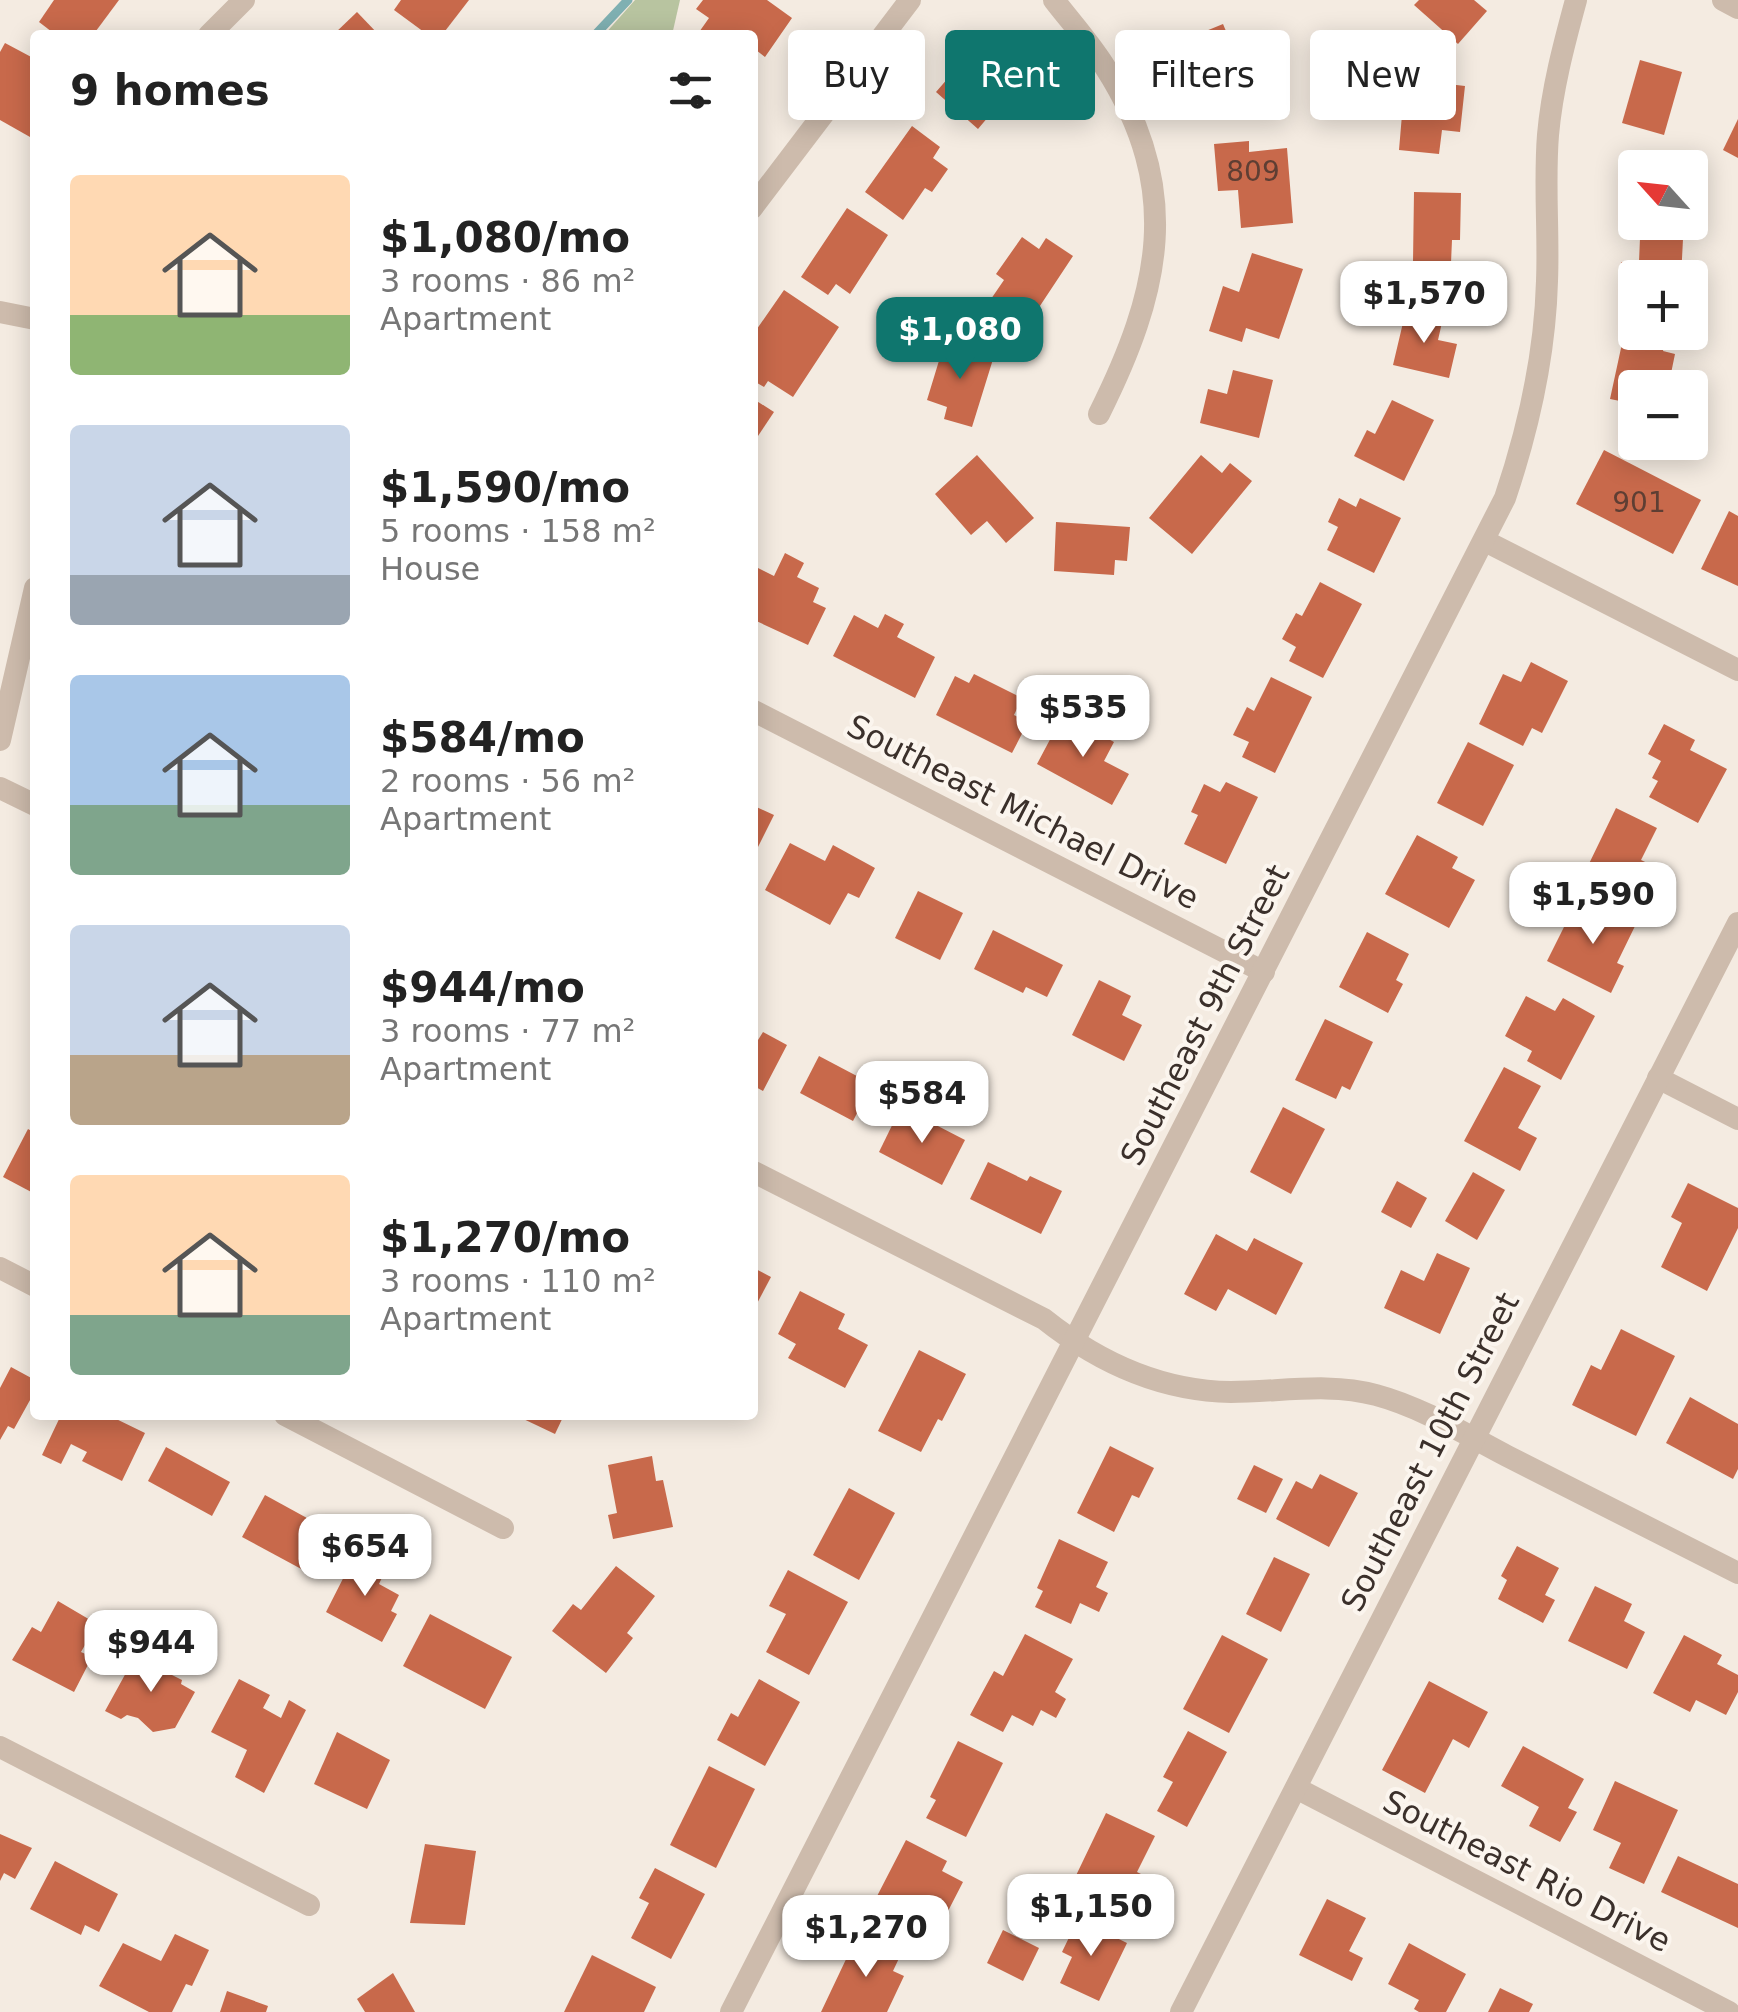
<!DOCTYPE html>
<html lang="en">
<head>
<meta charset="utf-8">
<style>
	body { margin:0; font-family:"DejaVu Sans",sans-serif; background:#f2f2f2; color:#222; height:100vh; display:flex; flex-direction:column; font-size:38px; white-space:nowrap }
	* { box-sizing:border-box; margin:0 }
	p { font-size:32px; color:#767676 }
	.icon { flex:none; width:55px; height:55px; fill:none; stroke:currentColor; stroke-width:2; stroke-linecap:round; stroke-linejoin:round }
	.map { position:relative; flex:1; overflow:hidden }
	.drawer { position:absolute; left:30px; top:30px; width:728px; height:1390px; display:flex; flex-direction:column; background:#fff; border-radius:10px; box-shadow:0 5px 25px #0003 }
	.drawer>* { flex:none }
	.top-card { position:absolute; left:788px; top:30px; width:800px; height:90px; display:flex; gap:20px }
	.needle { width:65px; rotate:297deg }
	.controls { position:absolute; left:1618px; top:150px; display:grid; gap:20px }
	.controls a { display:grid; place-items:center; width:90px; height:90px; border-radius:10px; background:#fff; box-shadow:0 5px 25px #0003; font-size:50px }
	.price { position:absolute; translate:-50% -85px; padding:0 22px; border-radius:20px; background:#fff; color:#222; font-size:32px; line-height:65px; filter:drop-shadow(0 2px 5px #0008) }
	.price::after { content:''; position:absolute; left:50%; top:60px; width:30px; height:22px; margin-left:-15px; background:inherit; clip-path:polygon(0 0,100% 0,50% 100%) }
	.price.on { background:#0f766e; color:#fff }
	ul { padding:0; list-style:none }
	li { display:flex; align-items:center; gap:30px; height:250px; padding:0 40px }
	li span { display:grid; place-items:center; flex:none; width:280px; height:200px; border-radius:10px; color:#555 }
	li>.icon { margin-inline-start:auto }
	span .icon { width:120px; height:120px; fill:#fffc; stroke-width:1 }
	li b { font-size:42px }
	h2 { display:flex; justify-content:space-between; align-items:center; height:120px; padding:0 40px; font-size:42px }
	.chip { padding:0 35px; border-radius:10px; background:#fff; box-shadow:0 5px 25px #0003; font-size:35px; line-height:90px }
	.chip.on { background:#0f766e; color:#fff }
	.map>svg:first-child { display:block }
	.green { fill:#b8c4a0 }
	.lines { fill:none; stroke-linecap:round; stroke-linejoin:round }
	.stream { stroke:#7fb0b2; stroke-width:9 }
	.building { fill:#c8694b }
	.street { stroke:#cdbbac; stroke-width:22 }
	.labels { text-anchor:middle; dominant-baseline:central; stroke-width:8; stroke-linejoin:round; paint-order:stroke }
	.number-label { font-size:28px; fill:#5e3e33 }
	.street-label { font-size:32px; fill:#3b302b; stroke:#fbf5ee }
</style>
</head>
<body>
<div class="map">
<svg width="1738" height="2012" viewBox="0 0 1738 2012">
	<rect width="100%" height="100%" fill="#f4ebe1"/>
	<!-- green -->
	<path class="green" d="M 635,0 L 680,0 L 672,35 L 604,35 Z"/>
	<g class="lines">
		<!-- stream -->
		<path class="stream" d="M 595,35 L 628,0"/>
	</g>
	<!-- building -->
	<g class="building">
		<path d="M 54,0 L 119,0 L 93,35 L 56,35 L 39,22 Z"/>
		<path d="M 401,0 L 469,0 L 442,35 L 428,35 L 394,10 Z"/>
		<path d="M 703,0 L 767,0 L 792,18 L 765,57 L 756,50 L 752,55 L 752,35 L 697,35 L 709,18 L 696,9 Z"/>
		<path d="M 1419,0 L 1474,0 L 1487,11 L 1458,44 L 1414,5 Z"/>
		<path d="M 357,12 L 379,35 L 333,35 Z"/>
		<path d="M 1223,24 L 1255,99 L 1211,117 L 1179,42 Z"/>
		<path d="M 5,43 L 35,59 L 35,128 L 30,137 L 0,120 L 0,52 Z"/>
		<path d="M 1640,60 L 1682,72 L 1664,135 L 1622,123 Z"/>
		<path d="M 962,62 L 986,83 L 999,68 L 1023,89 L 1000,115 L 994,110 L 978,129 L 936,92 Z"/>
		<path d="M 1431,82 L 1465,86 L 1460,132 L 1442,130 L 1439,154 L 1399,150 L 1404,91 L 1430,93 Z"/>
		<path d="M 1738,119 L 1738,158 L 1723,150 Z"/>
		<path d="M 912,126 L 940,147 L 933,158 L 948,169 L 932,192 L 925,188 L 903,220 L 865,192 Z"/>
		<path d="M 1249,141 L 1249,152 L 1287,148 L 1293,223 L 1241,228 L 1238,190 L 1218,191 L 1214,144 Z"/>
		<path d="M 1414,192 L 1461,193 L 1460,240 L 1452,240 L 1451,263 L 1413,262 Z"/>
		<path d="M 847,208 L 888,235 L 850,294 L 836,284 L 828,295 L 801,277 Z"/>
		<path d="M 1022,237 L 1039,249 L 1046,238 L 1073,256 L 1028,324 L 991,299 L 1004,280 L 996,274 Z"/>
		<path d="M 1640,238 L 1683,239 L 1681,278 L 1635,278 L 1635,296 L 1620,295 L 1621,262 L 1639,262 Z"/>
		<path d="M 1252,253 L 1303,269 L 1279,339 L 1246,328 L 1242,342 L 1209,331 L 1223,286 L 1239,292 Z"/>
		<path d="M 784,290 L 839,327 L 793,397 L 768,381 L 764,387 L 752,380 L 752,336 Z"/>
		<path d="M 1406,310 L 1443,318 L 1438,340 L 1457,344 L 1449,378 L 1393,365 Z"/>
		<path d="M 1626,325 L 1635,327 L 1635,332 L 1667,334 L 1663,351 L 1675,354 L 1668,388 L 1635,388 L 1635,404 L 1610,399 Z"/>
		<path d="M 945,341 L 994,356 L 972,427 L 944,419 L 947,407 L 927,400 Z"/>
		<path d="M 1233,370 L 1273,380 L 1259,438 L 1200,423 L 1208,389 L 1227,394 Z"/>
		<path d="M 752,398 L 774,412 L 752,445 Z"/>
		<path d="M 1392,400 L 1434,420 L 1404,481 L 1354,456 L 1367,430 L 1375,434 Z"/>
		<path d="M 1604,450 L 1701,500 L 1673,554 L 1576,504 Z"/>
		<path d="M 977,455 L 1034,518 L 1006,543 L 987,521 L 971,535 L 935,494 Z"/>
		<path d="M 1201,455 L 1222,473 L 1230,463 L 1252,481 L 1192,554 L 1149,518 Z"/>
		<path d="M 1339,498 L 1356,507 L 1360,498 L 1401,518 L 1374,573 L 1327,550 L 1338,527 L 1328,522 Z"/>
		<path d="M 1729,511 L 1738,516 L 1738,586 L 1701,569 Z"/>
		<path d="M 1056,522 L 1130,527 L 1127,561 L 1115,560 L 1114,575 L 1054,571 Z"/>
		<path d="M 785,553 L 804,563 L 797,577 L 819,588 L 813,602 L 826,608 L 808,645 L 752,619 L 752,574 L 756,567 L 774,576 Z"/>
		<path d="M 1320,582 L 1362,604 L 1323,678 L 1289,661 L 1296,647 L 1282,639 L 1296,613 L 1302,616 Z"/>
		<path d="M 885,614 L 904,624 L 897,637 L 935,657 L 915,698 L 833,656 L 854,615 L 878,628 Z"/>
		<path d="M 1531,662 L 1568,681 L 1542,733 L 1532,728 L 1523,746 L 1479,724 L 1503,674 L 1521,682 Z"/>
		<path d="M 974,674 L 1022,698 L 1014,715 L 1028,722 L 1012,753 L 936,715 L 955,676 L 969,683 Z"/>
		<path d="M 1271,677 L 1312,697 L 1275,773 L 1242,757 L 1249,742 L 1233,735 L 1247,707 L 1254,711 Z"/>
		<path d="M 1063,715 L 1114,742 L 1104,761 L 1129,774 L 1112,805 L 1037,764 Z"/>
		<path d="M 1664,724 L 1695,740 L 1690,750 L 1727,769 L 1698,823 L 1649,797 L 1658,781 L 1652,778 L 1661,761 L 1648,754 Z"/>
		<path d="M 1468,742 L 1514,765 L 1483,826 L 1437,803 Z"/>
		<path d="M 1226,782 L 1258,797 L 1226,864 L 1184,844 L 1198,815 L 1191,812 L 1204,784 L 1220,792 Z"/>
		<path d="M 752,805 L 774,815 L 757,849 L 752,847 Z"/>
		<path d="M 1616,808 L 1657,828 L 1641,860 L 1670,874 L 1654,906 L 1585,872 Z"/>
		<path d="M 1417,835 L 1458,857 L 1452,868 L 1475,880 L 1449,928 L 1385,894 Z"/>
		<path d="M 790,843 L 825,861 L 833,845 L 875,868 L 859,898 L 848,893 L 830,925 L 765,890 Z"/>
		<path d="M 918,891 L 963,913 L 940,960 L 895,938 Z"/>
		<path d="M 1575,905 L 1598,917 L 1603,907 L 1636,924 L 1617,963 L 1624,966 L 1611,993 L 1547,961 Z"/>
		<path d="M 993,930 L 1063,965 L 1047,997 L 1026,987 L 1023,993 L 974,969 Z"/>
		<path d="M 1367,932 L 1409,954 L 1396,980 L 1403,984 L 1388,1013 L 1339,987 Z"/>
		<path d="M 1099,980 L 1131,996 L 1122,1015 L 1142,1025 L 1124,1061 L 1072,1035 Z"/>
		<path d="M 1526,996 L 1555,1011 L 1563,998 L 1595,1016 L 1561,1080 L 1527,1061 L 1532,1051 L 1505,1036 Z"/>
		<path d="M 1325,1019 L 1373,1042 L 1350,1090 L 1342,1086 L 1336,1099 L 1295,1080 Z"/>
		<path d="M 763,1032 L 787,1045 L 763,1091 L 752,1085 L 752,1036 L 758,1040 Z"/>
		<path d="M 819,1056 L 872,1084 L 853,1121 L 800,1093 Z"/>
		<path d="M 1504,1067 L 1541,1086 L 1518,1128 L 1537,1138 L 1520,1171 L 1464,1141 Z"/>
		<path d="M 901,1107 L 965,1140 L 942,1185 L 879,1152 Z"/>
		<path d="M 1283,1107 L 1325,1129 L 1291,1194 L 1250,1172 Z"/>
		<path d="M 28,1129 L 35,1133 L 35,1194 L 3,1177 Z"/>
		<path d="M 988,1162 L 1027,1181 L 1030,1176 L 1062,1191 L 1041,1234 L 970,1199 Z"/>
		<path d="M 1473,1172 L 1505,1190 L 1477,1240 L 1445,1221 Z"/>
		<path d="M 1397,1181 L 1427,1198 L 1411,1228 L 1381,1212 Z"/>
		<path d="M 1688,1183 L 1738,1208 L 1738,1228 L 1707,1291 L 1661,1267 L 1682,1223 L 1671,1217 Z"/>
		<path d="M 1216,1234 L 1247,1251 L 1254,1238 L 1303,1263 L 1276,1315 L 1228,1289 L 1216,1311 L 1184,1294 Z"/>
		<path d="M 1437,1253 L 1470,1268 L 1440,1334 L 1384,1308 L 1401,1270 L 1424,1281 Z"/>
		<path d="M 752,1267 L 771,1277 L 752,1313 Z"/>
		<path d="M 800,1291 L 845,1314 L 838,1329 L 868,1345 L 845,1388 L 788,1358 L 796,1344 L 778,1334 Z"/>
		<path d="M 1621,1329 L 1675,1356 L 1636,1436 L 1572,1405 L 1591,1365 L 1601,1370 Z"/>
		<path d="M 919,1350 L 966,1374 L 942,1421 L 938,1419 L 921,1452 L 878,1431 Z"/>
		<path d="M 11,1367 L 35,1380 L 35,1391 L 14,1429 L 8,1426 L 0,1440 L 0,1388 Z"/>
		<path d="M 1690,1397 L 1738,1424 L 1738,1469 L 1733,1479 L 1666,1443 Z"/>
		<path d="M 61,1415 L 108,1415 L 145,1433 L 122,1481 L 82,1461 L 87,1452 L 71,1444 L 61,1464 L 42,1455 Z"/>
		<path d="M 515,1415 L 564,1415 L 555,1434 Z"/>
		<path d="M 1110,1446 L 1154,1468 L 1139,1498 L 1132,1495 L 1114,1532 L 1077,1513 Z"/>
		<path d="M 166,1447 L 230,1482 L 212,1516 L 148,1481 Z"/>
		<path d="M 652,1456 L 656,1481 L 663,1480 L 673,1527 L 613,1539 L 608,1515 L 617,1513 L 608,1465 Z"/>
		<path d="M 1254,1465 L 1283,1479 L 1266,1513 L 1237,1499 Z"/>
		<path d="M 1320,1474 L 1358,1493 L 1329,1547 L 1276,1519 L 1296,1481 L 1312,1489 Z"/>
		<path d="M 849,1488 L 895,1513 L 859,1580 L 813,1555 Z"/>
		<path d="M 265,1495 L 327,1529 L 305,1571 L 242,1537 Z"/>
		<path d="M 1059,1539 L 1108,1562 L 1096,1587 L 1108,1593 L 1099,1612 L 1080,1603 L 1071,1624 L 1035,1607 L 1043,1591 L 1037,1588 Z"/>
		<path d="M 1517,1546 L 1559,1568 L 1545,1595 L 1555,1600 L 1543,1623 L 1498,1599 L 1507,1580 L 1501,1576 Z"/>
		<path d="M 356,1553 L 386,1569 L 379,1584 L 399,1595 L 391,1611 L 397,1614 L 382,1642 L 326,1612 Z"/>
		<path d="M 1274,1557 L 1310,1574 L 1281,1632 L 1246,1614 Z"/>
		<path d="M 616,1566 L 655,1596 L 627,1633 L 633,1638 L 606,1673 L 552,1631 L 573,1604 L 581,1610 Z"/>
		<path d="M 788,1570 L 848,1602 L 809,1675 L 766,1652 L 786,1614 L 769,1606 Z"/>
		<path d="M 1595,1586 L 1632,1604 L 1624,1621 L 1645,1632 L 1627,1669 L 1568,1641 Z"/>
		<path d="M 58,1601 L 97,1624 L 81,1652 L 92,1657 L 74,1692 L 12,1660 L 32,1627 L 41,1632 Z"/>
		<path d="M 430,1614 L 512,1657 L 485,1709 L 403,1666 Z"/>
		<path d="M 1025,1634 L 1073,1659 L 1055,1692 L 1066,1699 L 1056,1718 L 1041,1710 L 1033,1726 L 1012,1715 L 1003,1732 L 970,1715 L 994,1671 L 1003,1676 Z"/>
		<path d="M 1222,1635 L 1268,1659 L 1229,1733 L 1183,1709 Z"/>
		<path d="M 1684,1635 L 1722,1655 L 1717,1664 L 1738,1675 L 1738,1692 L 1726,1715 L 1696,1700 L 1690,1712 L 1653,1693 Z"/>
		<path d="M 138,1651 L 165,1663 L 162,1670 L 182,1680 L 181,1684 L 195,1692 L 175,1728 L 153,1732 L 138,1718 L 127,1715 L 121,1719 L 105,1711 Z"/>
		<path d="M 239,1679 L 270,1695 L 263,1708 L 281,1718 L 289,1700 L 306,1710 L 264,1793 L 235,1777 L 247,1750 L 211,1732 Z"/>
		<path d="M 759,1679 L 800,1702 L 765,1766 L 717,1740 L 731,1713 L 738,1717 Z"/>
		<path d="M 1429,1681 L 1488,1712 L 1469,1748 L 1453,1739 L 1425,1793 L 1382,1770 Z"/>
		<path d="M 1188,1731 L 1227,1752 L 1187,1827 L 1157,1811 L 1173,1782 L 1163,1777 Z"/>
		<path d="M 337,1732 L 390,1760 L 367,1809 L 314,1784 Z"/>
		<path d="M 958,1741 L 1003,1763 L 966,1837 L 926,1818 L 936,1800 L 930,1797 Z"/>
		<path d="M 1523,1746 L 1584,1779 L 1568,1808 L 1577,1812 L 1560,1842 L 1529,1826 L 1539,1807 L 1501,1786 Z"/>
		<path d="M 709,1766 L 755,1789 L 716,1868 L 670,1845 Z"/>
		<path d="M 1615,1781 L 1678,1810 L 1644,1884 L 1609,1868 L 1621,1843 L 1593,1830 Z"/>
		<path d="M 1106,1813 L 1155,1836 L 1137,1872 L 1161,1884 L 1142,1922 L 1070,1888 Z"/>
		<path d="M 0,1834 L 32,1848 L 15,1879 L 4,1873 L 0,1881 Z"/>
		<path d="M 906,1840 L 947,1861 L 942,1871 L 963,1882 L 947,1913 L 925,1902 L 915,1922 L 874,1902 Z"/>
		<path d="M 425,1844 L 476,1851 L 465,1925 L 410,1923 Z"/>
		<path d="M 1678,1856 L 1738,1884 L 1738,1928 L 1661,1892 Z"/>
		<path d="M 55,1861 L 118,1894 L 99,1932 L 85,1925 L 81,1935 L 30,1909 Z"/>
		<path d="M 655,1868 L 705,1894 L 671,1959 L 631,1938 L 649,1903 L 639,1898 Z"/>
		<path d="M 1327,1899 L 1366,1918 L 1349,1951 L 1363,1958 L 1352,1981 L 1299,1955 Z"/>
		<path d="M 1078,1919 L 1127,1943 L 1099,2001 L 1060,1983 L 1072,1957 L 1062,1952 Z"/>
		<path d="M 1003,1930 L 1039,1948 L 1023,1981 L 987,1963 Z"/>
		<path d="M 175,1934 L 209,1950 L 192,1986 L 186,1984 L 172,2012 L 149,2012 L 99,1986 L 123,1943 L 161,1961 Z"/>
		<path d="M 858,1934 L 901,1954 L 893,1971 L 904,1976 L 887,2012 L 821,2012 Z"/>
		<path d="M 1409,1943 L 1466,1974 L 1446,2012 L 1419,2012 L 1414,2009 L 1419,2000 L 1388,1984 Z"/>
		<path d="M 592,1955 L 656,1987 L 644,2012 L 564,2012 Z"/>
		<path d="M 393,1973 L 415,2012 L 365,2012 L 357,1999 Z"/>
		<path d="M 1500,1988 L 1533,2004 L 1529,2012 L 1488,2012 Z"/>
		<path d="M 227,1991 L 268,2006 L 266,2012 L 220,2012 Z"/>
	</g>
	<g class="lines">
		<!-- street -->
		<g class="street">
			<path d="M 1054,0 C 1071,22 1090,43 1105,67 C 1184,190 1160,292 1099,414"/>
			<path d="M 1723,0 L 1738,8"/>
			<path d="M 209,35 L 244,0"/>
			<path d="M 752,208 L 910,0"/>
			<path d="M 0,312 L 35,319"/>
			<path d="M 1485,541 L 1738,670"/>
			<path d="M 752,710 L 1264,972"/>
			<path d="M 0,740 L 35,588"/>
			<path d="M 0,788 L 35,805"/>
			<path d="M 1658,1078 L 1738,1119"/>
			<path d="M 752,1171 L 1044,1319 C 1098,1362 1161,1391 1231,1392 C 1279,1392 1329,1382 1376,1395 C 1421,1407 1465,1434 1507,1456 C 1584,1495 1661,1534 1738,1573"/>
			<path d="M 0,1268 L 35,1286"/>
			<path d="M 285,1415 L 503,1528"/>
			<path d="M 0,1747 L 309,1905"/>
			<path d="M 1296,1788 L 1729,2012"/>
			<path d="M 731,2012 L 1505,498 C 1529,427 1545,356 1547,281 C 1549,232 1544,184 1548,135 C 1552,89 1564,44 1576,0"/>
			<path d="M 1181,2012 L 1738,923"/>
		</g>
	</g>
	<g class="labels">
		<!-- number labels -->
		<g class="number-label">
			<text x="1253" y="171">809</text>
			<text x="1639" y="502">901</text>
		</g>
		<!-- street labels -->
		<g class="street-label">
			<text transform="translate(1023 812) rotate(27)">Southeast Michael Drive</text>
			<text transform="translate(1205 1015) rotate(-63)">Southeast 9th Street</text>
			<text transform="translate(1430 1452) rotate(-63)">Southeast 10th Street</text>
			<text transform="translate(1527 1871) rotate(27)">Southeast Rio Drive</text>
		</g>
	</g>
</svg>
<div class="controls">
<a><svg class="needle" viewBox="-14 -14 28 28"><path d="M0-13l5 13h-10z" fill="#e53935"/><path d="M0 13l5-13h-10z" fill="#767676"/></svg></a>
<a>+</a>
<a>−</a>
</div>
<b class="price" style="left:1424px;top:346px">$1,570</b>
<b class="price on" style="left:960px;top:382px">$1,080</b>
<b class="price" style="left:1083px;top:760px">$535</b>
<b class="price" style="left:1593px;top:947px">$1,590</b>
<b class="price" style="left:922px;top:1146px">$584</b>
<b class="price" style="left:365px;top:1599px">$654</b>
<b class="price" style="left:151px;top:1695px">$944</b>
<b class="price" style="left:1091px;top:1959px">$1,150</b>
<b class="price" style="left:866px;top:1980px">$1,270</b>
<div class="top-card">
<a class="chip">Buy</a>
<a class="chip on">Rent</a>
<a class="chip">Filters</a>
<a class="chip">New</a>
</div>
<section class="drawer">
<h2>9 homes<svg class="icon" aria-label="filters" viewBox="0 0 24 24"><path d="M4 7h16M4 17h16"/><circle cx="9" cy="7" r="2"/><circle cx="15" cy="17" r="2"/></svg></h2>
<ul>
<li><span style="background:linear-gradient(#ffd9b3 70%,#8fb573 0)"><svg class="icon" aria-label="home" viewBox="0 0 24 24"><path d="M3 11l9-7 9 7M6 9v11h12V9"/></svg></span><div><b>$1,080/mo</b><p>3 rooms · 86 m²</p><p>Apartment</p></div></li>
<li><span style="background:linear-gradient(#c9d6e8 75%,#9aa5b1 0)"><svg class="icon" aria-label="home" viewBox="0 0 24 24"><path d="M3 11l9-7 9 7M6 9v11h12V9"/></svg></span><div><b>$1,590/mo</b><p>5 rooms · 158 m²</p><p>House</p></div></li>
<li><span style="background:linear-gradient(#a9c7e8 65%,#7fa58c 0)"><svg class="icon" aria-label="home" viewBox="0 0 24 24"><path d="M3 11l9-7 9 7M6 9v11h12V9"/></svg></span><div><b>$584/mo</b><p>2 rooms · 56 m²</p><p>Apartment</p></div></li>
<li><span style="background:linear-gradient(#c9d6e8 65%,#b9a48a 0)"><svg class="icon" aria-label="home" viewBox="0 0 24 24"><path d="M3 11l9-7 9 7M6 9v11h12V9"/></svg></span><div><b>$944/mo</b><p>3 rooms · 77 m²</p><p>Apartment</p></div></li>
<li><span style="background:linear-gradient(#ffd9b3 70%,#7fa58c 0)"><svg class="icon" aria-label="home" viewBox="0 0 24 24"><path d="M3 11l9-7 9 7M6 9v11h12V9"/></svg></span><div><b>$1,270/mo</b><p>3 rooms · 110 m²</p><p>Apartment</p></div></li>
</ul>
</section>
</div>
</body>
</html>
